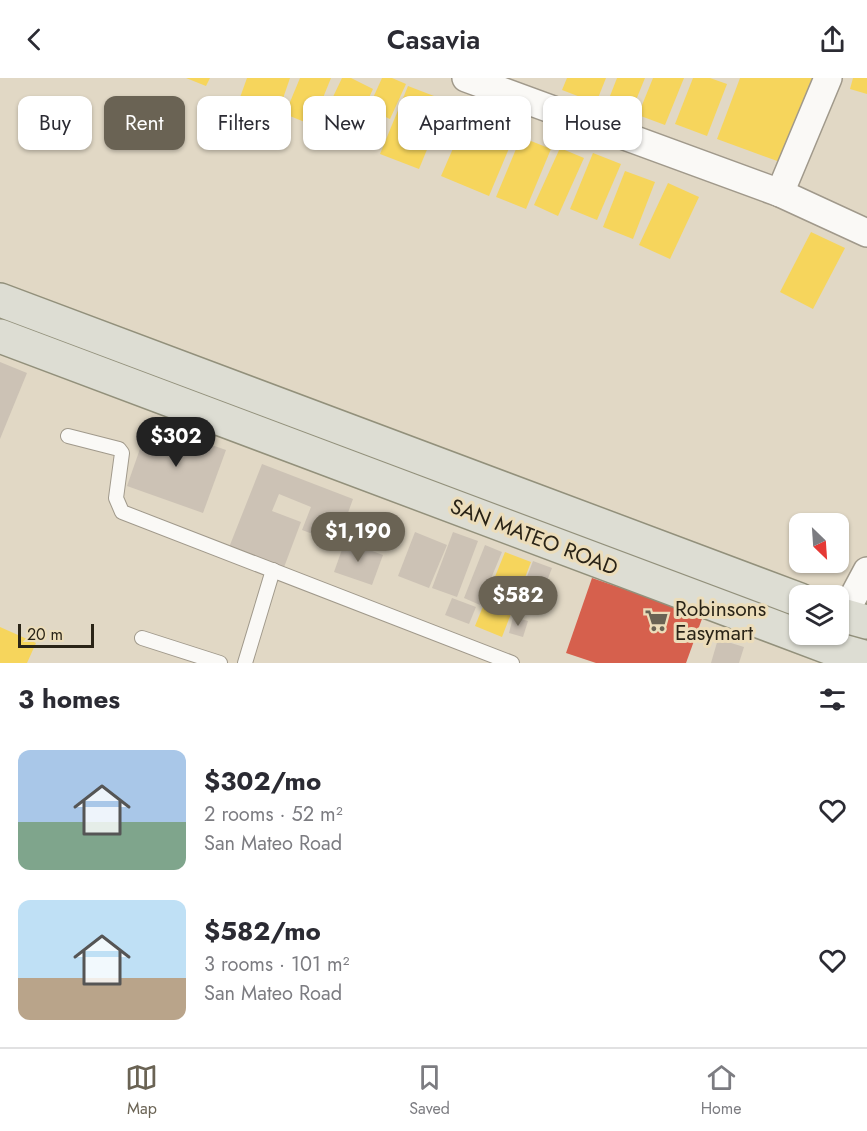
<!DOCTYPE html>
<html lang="en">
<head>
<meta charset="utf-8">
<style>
	body { margin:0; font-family:Jost,sans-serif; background:#f2f2f3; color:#2b2b33; height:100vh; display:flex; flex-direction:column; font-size:22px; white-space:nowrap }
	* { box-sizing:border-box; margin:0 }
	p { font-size:20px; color:#7c7c81 }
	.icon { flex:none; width:33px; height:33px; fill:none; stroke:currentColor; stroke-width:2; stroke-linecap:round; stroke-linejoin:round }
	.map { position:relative; height:585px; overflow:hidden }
	.drawer { display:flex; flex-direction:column; background:#fff; flex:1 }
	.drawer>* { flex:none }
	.hud { position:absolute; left:18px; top:18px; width:831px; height:54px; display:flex; gap:12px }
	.needle { width:39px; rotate:155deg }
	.tools { position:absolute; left:789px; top:435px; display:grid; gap:12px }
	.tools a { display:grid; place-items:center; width:60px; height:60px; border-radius:12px; background:#fff; box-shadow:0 2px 4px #0004; font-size:30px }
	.scale { position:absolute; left:18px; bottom:15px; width:76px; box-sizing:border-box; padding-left:6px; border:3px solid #2a2417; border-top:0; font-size:16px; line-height:21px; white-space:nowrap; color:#2a2417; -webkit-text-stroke:4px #ecddba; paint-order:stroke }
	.price { position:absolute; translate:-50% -51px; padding:0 14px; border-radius:21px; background:#6a6354; color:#fff; font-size:20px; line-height:39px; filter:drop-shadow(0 2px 3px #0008) }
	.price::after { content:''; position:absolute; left:50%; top:36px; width:18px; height:14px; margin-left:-9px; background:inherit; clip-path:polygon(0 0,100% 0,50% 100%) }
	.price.selected { background:#222; color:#fff }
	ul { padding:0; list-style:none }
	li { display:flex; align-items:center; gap:18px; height:150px; padding:0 18px }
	li span { display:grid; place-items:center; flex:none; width:168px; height:120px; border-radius:12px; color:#555 }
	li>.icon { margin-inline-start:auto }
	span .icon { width:72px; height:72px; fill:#fffc; stroke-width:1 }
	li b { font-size:26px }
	h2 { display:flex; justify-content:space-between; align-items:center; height:72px; padding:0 18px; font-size:26px }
	.tag { padding:0 21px; border-radius:12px; background:#fff; box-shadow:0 2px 4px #0004; font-size:21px; line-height:54px }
	.tag.selected { background:#6a6354; color:#fff }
	header { display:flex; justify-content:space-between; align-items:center; height:78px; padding:0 18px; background:#fff; font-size:27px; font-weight:600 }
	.dock { display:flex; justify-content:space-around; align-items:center; height:84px; border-top:2px solid #e1e1e2; background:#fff; font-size:16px; color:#7c7c81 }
	.dock a { display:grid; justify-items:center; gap:3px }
	.dock .selected { color:#6a6354 }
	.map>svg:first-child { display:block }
	.homes { fill:#f6d55c }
	.shops { fill:#d6604d }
	.building { fill:#ccc2b5 }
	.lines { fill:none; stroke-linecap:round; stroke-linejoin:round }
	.lane-casing { stroke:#a0998b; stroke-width:16 }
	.street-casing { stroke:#a0998b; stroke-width:30 }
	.primary-casing { stroke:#92907b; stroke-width:36 }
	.lane { stroke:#faf9f6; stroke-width:14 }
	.street { stroke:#faf9f6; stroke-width:27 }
	.primary { stroke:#ddddd3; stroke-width:33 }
	.labels { text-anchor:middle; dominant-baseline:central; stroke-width:6; stroke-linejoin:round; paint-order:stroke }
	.street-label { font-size:21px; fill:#2a2417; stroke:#ecddba }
	.poi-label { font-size:21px; fill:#2a2417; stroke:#ecddba; text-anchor:start }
</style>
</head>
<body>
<header><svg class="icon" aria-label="back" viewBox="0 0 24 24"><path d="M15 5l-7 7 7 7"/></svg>Casavia<svg class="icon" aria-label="share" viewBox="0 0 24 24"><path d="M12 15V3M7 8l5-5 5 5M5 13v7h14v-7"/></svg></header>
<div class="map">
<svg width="867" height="585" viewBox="0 0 867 585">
	<rect width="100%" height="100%" fill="#e1d8c5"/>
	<!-- homes -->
	<g class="homes">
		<path d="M 186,0 L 210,0 L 206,8 Z"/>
		<path d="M 247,0 L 290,0 L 277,38 L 238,25 Z"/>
		<path d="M 300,0 L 331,0 L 312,47 L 285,36 Z"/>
		<path d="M 342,0 L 351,0 L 373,11 L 351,58 L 321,44 Z"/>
		<path d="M 382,0 L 392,0 L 406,6 L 390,41 L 368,31 Z"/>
		<path d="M 567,0 L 606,0 L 596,25 L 562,12 Z"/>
		<path d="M 617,0 L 645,0 L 634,27 L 610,18 Z"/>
		<path d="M 653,0 L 684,0 L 665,47 L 638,37 Z"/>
		<path d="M 693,0 L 710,0 L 727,6 L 707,58 L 675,46 Z"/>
		<path d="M 740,0 L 812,0 L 780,84 L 717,61 Z"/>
		<path d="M 853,0 L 867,0 L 867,16 L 850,11 Z"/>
		<path d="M 408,8 L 447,23 L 419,91 L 380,76 Z"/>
		<path d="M 471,29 L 518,49 L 489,118 L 441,98 Z"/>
		<path d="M 521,59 L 551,71 L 526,131 L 496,119 Z"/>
		<path d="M 560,70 L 584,80 L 558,138 L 534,127 Z"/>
		<path d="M 593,75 L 621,86 L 597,142 L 570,131 Z"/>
		<path d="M 625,93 L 655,104 L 633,161 L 603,149 Z"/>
		<path d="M 668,105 L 699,119 L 670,181 L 639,167 Z"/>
		<path d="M 811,154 L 845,170 L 813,231 L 780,214 Z"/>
		<path d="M 505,474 L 531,484 L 502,559 L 475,548 Z"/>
		<path d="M 0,549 L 36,565 L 27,585 L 0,585 Z"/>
	</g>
	<!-- shops -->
	<path class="shops" d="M 592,500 L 703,538 L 686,585 L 596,585 L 566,575 Z"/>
	<!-- building -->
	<g class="building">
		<path d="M 0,284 L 27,295 L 0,361 Z"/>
		<path d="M 149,345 L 226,372 L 203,435 L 127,408 Z"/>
		<path d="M 262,386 L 353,421 L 337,465 L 302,452 L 311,429 L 279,416 L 272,433 L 301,444 L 283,492 L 228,472 Z"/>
		<path d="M 415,454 L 447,467 L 429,510 L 398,498 Z"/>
		<path d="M 453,454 L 478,463 L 457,519 L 432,510 Z"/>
		<path d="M 345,463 L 383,477 L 372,507 L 334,494 Z"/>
		<path d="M 485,467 L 502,474 L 480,527 L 464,520 Z"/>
		<path d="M 533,483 L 552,490 L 542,516 L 523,509 Z"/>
		<path d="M 452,520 L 476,529 L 469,546 L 445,537 Z"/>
		<path d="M 513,539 L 528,543 L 523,559 L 509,555 Z"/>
		<path d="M 718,561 L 744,569 L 739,585 L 711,585 Z"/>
	</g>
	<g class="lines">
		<defs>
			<g id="lane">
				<path d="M 68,358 L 119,371 L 122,375 L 116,420 L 122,434 L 512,585"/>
				<path d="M 142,560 L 220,585"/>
				<path d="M 245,585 L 273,492"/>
			</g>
			<g id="street">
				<path d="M 466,0 L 780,115 L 867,155"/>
				<path d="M 780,115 L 828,0"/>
				<path d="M 843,538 L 867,493"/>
			</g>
			<g id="primary">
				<path d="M 0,222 L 800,522"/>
				<path d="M 0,258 L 828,569 L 867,580"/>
				<path d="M 838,536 L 867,544"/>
			</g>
		</defs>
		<!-- lane casing -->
		<use href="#lane" class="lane-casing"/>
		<!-- street casing -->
		<use href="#street" class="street-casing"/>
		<!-- primary casing -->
		<use href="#primary" class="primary-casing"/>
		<!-- lane -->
		<use href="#lane" class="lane"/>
		<!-- street -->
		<use href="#street" class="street"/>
		<!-- primary -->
		<use href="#primary" class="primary"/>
	</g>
	<!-- icons -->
	<defs>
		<symbol id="supermarket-bare" viewBox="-9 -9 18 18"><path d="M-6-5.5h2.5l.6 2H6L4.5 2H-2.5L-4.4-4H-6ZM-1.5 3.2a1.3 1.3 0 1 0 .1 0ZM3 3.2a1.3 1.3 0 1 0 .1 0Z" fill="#6a6354" stroke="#ecddba" stroke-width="2.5" paint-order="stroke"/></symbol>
	</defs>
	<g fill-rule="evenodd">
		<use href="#supermarket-bare" x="640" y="526" width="33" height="33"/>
	</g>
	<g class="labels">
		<!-- street labels -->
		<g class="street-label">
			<text transform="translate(534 459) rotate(21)">SAN MATEO ROAD</text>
		</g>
		<!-- poi labels -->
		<g class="poi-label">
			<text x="675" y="531">Robinsons<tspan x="675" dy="24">Easymart</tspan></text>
		</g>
	</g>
</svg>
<div class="tools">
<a><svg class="needle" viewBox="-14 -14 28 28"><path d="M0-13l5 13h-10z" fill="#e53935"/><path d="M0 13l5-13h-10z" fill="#7c7c81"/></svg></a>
<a><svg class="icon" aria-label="layers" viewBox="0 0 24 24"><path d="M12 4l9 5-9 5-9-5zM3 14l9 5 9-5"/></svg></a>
</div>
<div class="scale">20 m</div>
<b class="price selected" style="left:176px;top:390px">$302</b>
<b class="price" style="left:358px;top:485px">$1,190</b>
<b class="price" style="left:518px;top:549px">$582</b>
<div class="hud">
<a class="tag">Buy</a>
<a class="tag selected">Rent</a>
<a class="tag">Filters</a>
<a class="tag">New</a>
<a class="tag">Apartment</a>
<a class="tag">House</a>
</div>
</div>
<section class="drawer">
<h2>3 homes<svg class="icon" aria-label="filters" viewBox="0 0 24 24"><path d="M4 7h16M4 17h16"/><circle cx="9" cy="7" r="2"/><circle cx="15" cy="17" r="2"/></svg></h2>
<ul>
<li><span style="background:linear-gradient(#a9c7e8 60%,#7fa58c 0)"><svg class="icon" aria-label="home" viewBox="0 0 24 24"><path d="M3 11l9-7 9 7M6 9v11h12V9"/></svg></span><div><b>$302/mo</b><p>2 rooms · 52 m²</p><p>San Mateo Road</p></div><svg class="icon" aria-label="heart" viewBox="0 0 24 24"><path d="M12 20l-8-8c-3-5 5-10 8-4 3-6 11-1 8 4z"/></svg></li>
<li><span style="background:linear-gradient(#bfe0f5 65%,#b9a48a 0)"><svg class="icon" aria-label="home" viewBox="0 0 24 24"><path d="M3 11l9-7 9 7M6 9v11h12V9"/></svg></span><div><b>$582/mo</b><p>3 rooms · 101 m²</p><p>San Mateo Road</p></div><svg class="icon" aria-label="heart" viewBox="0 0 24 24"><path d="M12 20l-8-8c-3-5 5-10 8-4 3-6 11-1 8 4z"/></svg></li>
</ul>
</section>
<nav class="dock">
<a class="selected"><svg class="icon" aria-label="map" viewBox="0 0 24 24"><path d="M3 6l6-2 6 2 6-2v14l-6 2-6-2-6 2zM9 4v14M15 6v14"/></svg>Map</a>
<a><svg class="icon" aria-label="saved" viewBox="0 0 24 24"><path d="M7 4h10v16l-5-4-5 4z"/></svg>Saved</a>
<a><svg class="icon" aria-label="home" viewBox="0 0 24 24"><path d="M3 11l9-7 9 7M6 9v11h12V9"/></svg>Home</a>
</nav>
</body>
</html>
